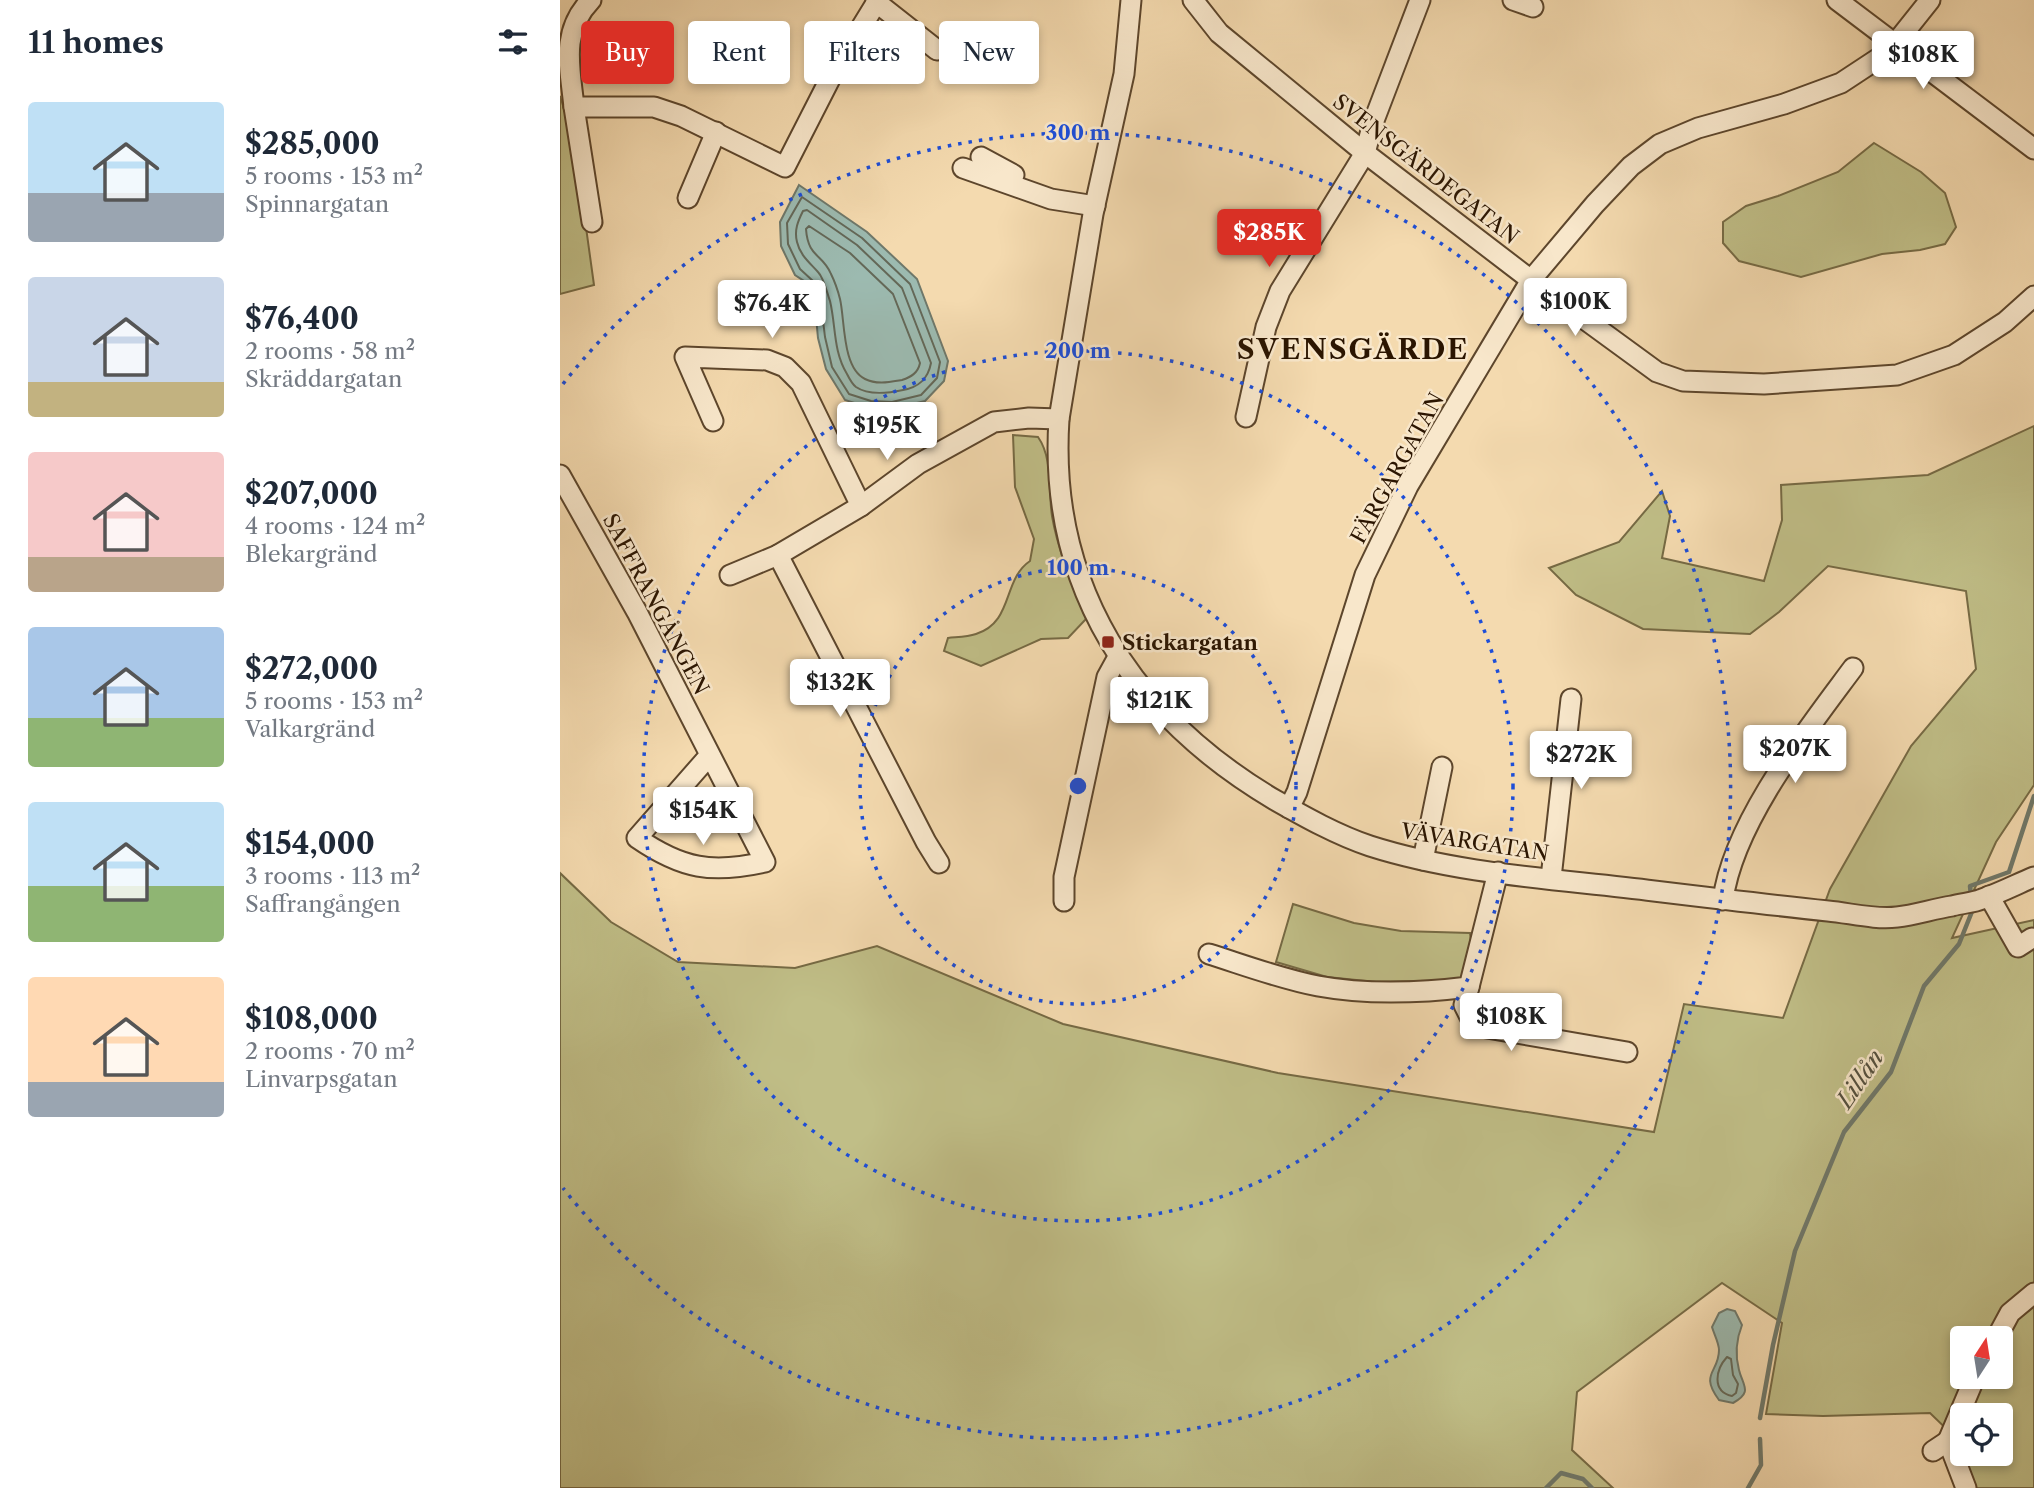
<!DOCTYPE html>
<html lang="en">
<head>
<meta charset="utf-8">
<style>
	body { margin:0; font-family:"Libre Caslon Text",serif; background:#f2f2f3; color:#1f2937; height:100vh; display:flex; flex-direction:column; font-size:26px; white-space:nowrap }
	* { box-sizing:border-box; margin:0 }
	p { font-size:23px; color:#747a83 }
	.icon { flex:none; width:38px; height:38px; fill:none; stroke:currentColor; stroke-width:2; stroke-linecap:round; stroke-linejoin:round }
	.map { position:relative; flex:1; overflow:hidden }
	.side { display:flex; flex-direction:column; background:#fff; width:560px }
	.side>* { flex:none }
	.hud { position:absolute; left:21px; top:21px; width:665px; height:63px; display:flex; gap:14px }
	.needle { width:46px; rotate:12deg }
	.buttons { position:absolute; left:1390px; top:1326px; display:grid; gap:14px }
	.buttons a { display:grid; place-items:center; width:63px; height:63px; border-radius:7px; background:#fff; box-shadow:0 4px 10px #0003; font-size:35px }
	.price { position:absolute; translate:-50% -60px; padding:0 16px; border-radius:7px; background:#fff; color:#222; font-size:23px; line-height:46px; filter:drop-shadow(0 2px 4px #0008) }
	.price::after { content:''; position:absolute; left:50%; top:42px; width:21px; height:16px; margin-left:-10px; background:inherit; clip-path:polygon(0 0,100% 0,50% 100%) }
	.price.active { background:#d93025; color:#fff }
	ul { padding:0; list-style:none }
	li { display:flex; align-items:center; gap:21px; height:175px; padding:0 28px }
	li span { display:grid; place-items:center; flex:none; width:196px; height:140px; border-radius:7px; color:#555 }
	li>.icon { margin-inline-start:auto }
	span .icon { width:84px; height:84px; fill:#fffc; stroke-width:1 }
	li b { font-size:30px }
	h2 { display:flex; justify-content:space-between; align-items:center; height:84px; padding:0 28px; font-size:30px }
	.chip { padding:0 24px; border-radius:7px; background:#fff; box-shadow:0 4px 10px #0003; font-size:24px; line-height:63px }
	.chip.active { background:#d93025; color:#fff }
	main { display:flex; flex:1; min-height:0 }
	.map>svg:first-child { display:block }
	.green { fill:#c0be87; stroke:#766a44; stroke-width:2; fill-rule:evenodd }
	.water { fill:#9cbab0; stroke:#6f786a; stroke-width:2 }
	.lines { fill:none; stroke-linecap:round; stroke-linejoin:round }
	.shore { stroke:#646858; stroke-width:2 }
	.stream { stroke:#6f786a; stroke-width:4.5 }
	.minor-casing { stroke:#5d462c; stroke-width:23 }
	.minor { stroke:#f8e7cb; stroke-width:19 }
	.ring { fill:none; stroke:#1d4ed8; stroke-width:3.5; stroke-dasharray:3.5 7 }
	.poi-dot { fill:#8f2418; stroke:#f8e7cb; stroke-width:2.5 }
	.labels { text-anchor:middle; dominant-baseline:central; stroke-width:5; stroke-linejoin:round; paint-order:stroke }
	.street-label { font-size:21px; fill:#2b1501; stroke:#f8e7cb }
	.poi-label { font-size:21px; font-weight:bold; fill:#2b1501; stroke:#f8e7cb; text-anchor:start }
	.water-label { font-size:23px; font-style:italic; fill:#534f3e; stroke:#f8e7cb }
	.district-label { font-size:28px; font-weight:bold; letter-spacing:2px; fill:#2b1501; stroke:#f8e7cb }
	.centre { fill:#1d4ed8; stroke:#f8e7cb; stroke-width:3.5 }
	.ring-label { font-size:21px; text-anchor:middle; font-weight:bold; fill:#1d4ed8; stroke:#f8e7cb; stroke-width:5; stroke-linejoin:round; paint-order:stroke }
</style>
</head>
<body>
<main>
<section class="side">
<h2>11 homes<svg class="icon" aria-label="filters" viewBox="0 0 24 24"><path d="M4 7h16M4 17h16"/><circle cx="9" cy="7" r="2"/><circle cx="15" cy="17" r="2"/></svg></h2>
<ul>
<li><span style="background:linear-gradient(#bfe0f5 65%,#9aa5b1 0)"><svg class="icon" aria-label="home" viewBox="0 0 24 24"><path d="M3 11l9-7 9 7M6 9v11h12V9"/></svg></span><div><b>$285,000</b><p>5 rooms · 153 m²</p><p>Spinnargatan</p></div></li>
<li><span style="background:linear-gradient(#c9d6e8 75%,#c2b280 0)"><svg class="icon" aria-label="home" viewBox="0 0 24 24"><path d="M3 11l9-7 9 7M6 9v11h12V9"/></svg></span><div><b>$76,400</b><p>2 rooms · 58 m²</p><p>Skräddargatan</p></div></li>
<li><span style="background:linear-gradient(#f6c9c9 75%,#b9a48a 0)"><svg class="icon" aria-label="home" viewBox="0 0 24 24"><path d="M3 11l9-7 9 7M6 9v11h12V9"/></svg></span><div><b>$207,000</b><p>4 rooms · 124 m²</p><p>Blekargränd</p></div></li>
<li><span style="background:linear-gradient(#a9c7e8 65%,#8fb573 0)"><svg class="icon" aria-label="home" viewBox="0 0 24 24"><path d="M3 11l9-7 9 7M6 9v11h12V9"/></svg></span><div><b>$272,000</b><p>5 rooms · 153 m²</p><p>Valkargränd</p></div></li>
<li><span style="background:linear-gradient(#bfe0f5 60%,#8fb573 0)"><svg class="icon" aria-label="home" viewBox="0 0 24 24"><path d="M3 11l9-7 9 7M6 9v11h12V9"/></svg></span><div><b>$154,000</b><p>3 rooms · 113 m²</p><p>Saffrangången</p></div></li>
<li><span style="background:linear-gradient(#ffd9b3 75%,#9aa5b1 0)"><svg class="icon" aria-label="home" viewBox="0 0 24 24"><path d="M3 11l9-7 9 7M6 9v11h12V9"/></svg></span><div><b>$108,000</b><p>2 rooms · 70 m²</p><p>Linvarpsgatan</p></div></li>
</ul>
</section>
<div class="map">
<svg width="1474" height="1488" viewBox="0 0 1474 1488">
	<rect width="100%" height="100%" fill="#f4daaf"/>
	<filter id="stains"><feTurbulence type="fractalNoise" baseFrequency=".00286" numOctaves="4"/><feColorMatrix values="0 0 0 0 .2 0 0 0 0 .09 0 0 0 0 .02 0 0 0 .5 -.17"/></filter>
	<radialGradient id="worn" r=".72"><stop offset=".6" stop-color="#630" stop-opacity="0"/><stop offset="1" stop-color="#630" stop-opacity=".3"/></radialGradient>
	<!-- green -->
	<g class="green">
		<path d="M 0,96 L 14,141 L 34,285 L 0,294 Z"/>
		<path d="M 1314,143 L 1361,172 L 1385,193 L 1396,227 L 1385,244 L 1360,250 L 1322,254 L 1241,277 L 1179,261 L 1163,243 L 1163,222 L 1186,206 L 1218,196 L 1278,172 Z"/>
		<path d="M 1474,426 L 1474,785 L 1436,842 L 1392,938 L 1474,920 L 1474,1488 L 1416,1488 L 1404,1454 L 1440,1454 L 1440,1416 L 1402,1416 L 1402,1448 L 1399,1441 L 1370,1413 L 1263,1416 L 1206,1414 L 1222,1323 L 1162,1283 L 1017,1392 L 1012,1450 L 1053,1488 L 0,1488 L 0,873 L 51,922 L 118,962 L 235,968 L 317,946 L 503,1024 L 718,1073 L 1094,1132 L 1124,1004 L 1223,1018 L 1270,889 L 1351,746 L 1416,669 L 1406,591 L 1268,566 L 1219,612 L 1190,634 L 1083,629 L 1016,595 L 989,568 L 1059,542 L 1102,491 L 1110,516 L 1102,558 L 1204,581 L 1222,520 L 1221,485 L 1368,475 ZM 1402,1339 L 1440,1339 L 1440,1377 L 1402,1377 Z"/>
		<path d="M 453,435 L 478,437 C 493,458 488,490 492,516 C 498,551 513,586 526,619 L 508,638 L 481,639 L 421,666 L 384,651 L 388,638 C 397,637 407,637 416,634 C 454,622 442,580 470,561 L 474,539 L 455,487 Z"/>
		<path d="M 733,904 L 794,923 L 841,931 L 910,933 L 912,950 L 903,980 L 816,982 L 767,977 L 716,962 Z"/>
	</g>
	<!-- water -->
	<g class="water">
		<path d="M 239,185 L 307,232 L 357,279 L 388,361 L 384,381 L 365,401 L 332,409 L 310,408 L 285,400 L 266,369 L 258,338 L 255,306 L 247,283 L 235,275 L 221,246 L 220,222 Z"/>
		<path d="M 1167,1309 L 1175,1311 L 1182,1325 C 1176,1340 1175,1355 1179,1370 C 1183,1386 1193,1392 1173,1403 L 1159,1400 C 1139,1373 1159,1373 1159,1350 C 1159,1343 1154,1334 1152,1327 L 1159,1313 Z"/>
	</g>
	<g class="lines">
		<!-- shore -->
		<g class="shore">
			<path d="M 242,197 L 302,238 L 350,284 L 380,362 L 377,378 L 361,395 L 332,402 L 311,401 L 289,394 L 272,367 L 265,337 L 261,304 L 253,281 L 240,269 L 228,244 L 227,223 Z"/>
			<path d="M 247,210 L 297,245 L 342,288 L 371,363 C 368,379 359,387 343,390 C 329,393 309,396 296,387 C 292,384 289,378 287,374 C 273,351 276,326 270,301 C 267,293 264,278 258,272 C 249,262 240,255 237,242 C 234,230 238,221 243,211 Z"/>
			<path d="M 249,226 L 290,253 L 333,294 L 360,363 C 358,373 351,377 342,380 C 330,382 317,385 305,379 C 282,368 285,320 280,299 C 278,291 275,282 271,274 C 263,254 248,258 246,229 Z"/>
			<path d="M 1167,1357 L 1171,1359 L 1173,1375 L 1178,1384 L 1176,1393 L 1172,1396 C 1151,1391 1156,1369 1167,1357 Z"/>
		</g>
		<!-- stream -->
		<g class="stream">
			<path d="M 1411,897 L 1410,886 L 1449,872 L 1474,796"/>
			<path d="M 1200,1418 L 1213,1345 L 1235,1251 L 1284,1132 L 1331,1072 L 1364,986 L 1399,944 L 1413,909"/>
			<path d="M 986,1488 L 1001,1473 L 1023,1479 L 1032,1488"/>
			<path d="M 1188,1488 L 1201,1465 L 1200,1439"/>
		</g>
		<defs>
			<g id="minor">
				<path d="M 31,0 C 0,32 10,67 14,107 L 94,107 L 121,116 L 225,167 L 272,75 L 318,0"/>
				<path d="M 571,0 L 564,74 L 533,214 L 499,419 C 488,587 573,716 715,800 C 745,817 777,835 810,846 C 901,875 1000,879 1094,891 C 1152,898 1210,905 1268,911 C 1290,913 1315,920 1337,917 C 1355,915 1373,909 1392,906 C 1402,903 1413,903 1422,899 C 1440,893 1457,884 1474,877"/>
				<path d="M 633,0 L 659,33 L 805,153 L 971,280 L 1097,372 L 1123,381 L 1204,384 L 1337,375 L 1394,355 L 1445,322 L 1474,296"/>
				<path d="M 953,0 L 973,7"/>
				<path d="M 1277,0 L 1474,149"/>
				<path d="M 316,2 L 377,50"/>
				<path d="M 14,107 L 32,222"/>
				<path d="M 421,157 L 454,175"/>
				<path d="M 403,168 L 491,199 L 535,206"/>
				<path d="M 128,198 L 156,132"/>
				<path d="M 686,417 L 706,327 L 720,291 L 805,153 L 813,123 L 860,0"/>
				<path d="M 153,421 L 125,357 L 207,360 L 225,367 L 241,383 L 301,506"/>
				<path d="M 0,475 L 77,612 L 205,862 C 152,874 122,869 77,838 L 149,756"/>
				<path d="M 218,555 L 366,842 L 379,863"/>
				<path d="M 170,575 L 218,555 L 301,506 L 358,464 L 434,422 L 469,418 L 499,419"/>
				<path d="M 729,808 L 737,792 L 805,575 L 848,486 L 971,280 L 1035,204 L 1071,166 L 1100,144 L 1138,128 L 1224,104 L 1281,83 L 1322,56 L 1335,44 L 1370,0"/>
				<path d="M 863,860 L 882,767"/>
				<path d="M 991,878 L 1011,699"/>
				<path d="M 1429,896 L 1458,947 L 1472,938"/>
				<path d="M 1163,900 C 1173,823 1247,730 1293,668"/>
				<path d="M 504,901 L 504,877 L 547,677 L 558,657"/>
				<path d="M 649,954 C 684,965 721,979 758,986 C 807,995 860,993 909,987 L 938,872"/>
				<path d="M 909,987 L 904,1005 L 911,1019 L 921,1027 L 1067,1052"/>
				<path d="M 1436,1339 L 1450,1313 L 1474,1293"/>
				<path d="M 1373,1451 L 1388,1441"/>
				<path d="M 1406,1488 L 1388,1441 L 1415,1377"/>
			</g>
		</defs>
		<!-- minor casing -->
		<use href="#minor" class="minor-casing"/>
		<!-- minor -->
		<use href="#minor" class="minor"/>
	</g>
	<!-- distance rings -->
	<g class="ring">
		<circle cx="518" cy="786" r="218"/>
		<circle cx="518" cy="786" r="435"/>
		<path d="M3 384A653 653 0 1 1 3 1188"/>
	</g>
	<!-- markers -->
	<rect class="poi-dot" x="541" y="635" width="14" height="14" rx="3.5"/>
	<g class="labels">
		<!-- street labels -->
		<g class="street-label">
			<text transform="translate(866 169) rotate(38)">SVENSGÄRDEGATAN</text>
			<text transform="translate(837 468) rotate(-61)">FÄRGARGATAN</text>
			<text transform="translate(96 604) rotate(62)">SAFFRANGÅNGEN</text>
			<text transform="translate(915 842) rotate(9)">VÄVARGATAN</text>
		</g>
		<!-- poi labels -->
		<g class="poi-label">
			<text x="562" y="642">Stickargatan</text>
		</g>
		<!-- water labels -->
		<g class="water-label">
			<text transform="translate(1300 1079) rotate(-56)">Lillån</text>
		</g>
		<!-- district labels -->
		<g class="district-label">
			<text x="793" y="349">SVENSGÄRDE</text>
		</g>
	</g>
	<circle cx="518" cy="786" r="10" class="centre"/>
	<g class="ring-label">
		<text x="518" y="140">300 m</text>
		<text x="518" y="358">200 m</text>
		<text x="518" y="575">100 m</text>
	</g>
	<rect width="100%" height="100%" filter="url(#stains)"/>
	<rect width="100%" height="100%" fill="url(#worn)"/>
</svg>
<div class="buttons">
<a><svg class="needle" viewBox="-14 -14 28 28"><path d="M0-13l5 13h-10z" fill="#e53935"/><path d="M0 13l5-13h-10z" fill="#747a83"/></svg></a>
<a><svg class="icon" aria-label="locate" viewBox="0 0 24 24"><circle cx="12" cy="12" r="6"/><path d="M12 2v4M12 18v4M2 12h4M18 12h4"/></svg></a>
</div>
<b class="price" style="left:1363px;top:91px">$108K</b>
<b class="price active" style="left:709px;top:269px">$285K</b>
<b class="price" style="left:1015px;top:338px">$100K</b>
<b class="price" style="left:212px;top:340px">$76.4K</b>
<b class="price" style="left:327px;top:462px">$195K</b>
<b class="price" style="left:280px;top:719px">$132K</b>
<b class="price" style="left:599px;top:737px">$121K</b>
<b class="price" style="left:1235px;top:785px">$207K</b>
<b class="price" style="left:1021px;top:791px">$272K</b>
<b class="price" style="left:143px;top:847px">$154K</b>
<b class="price" style="left:951px;top:1053px">$108K</b>
<div class="hud">
<a class="chip active">Buy</a>
<a class="chip">Rent</a>
<a class="chip">Filters</a>
<a class="chip">New</a>
</div>
</div>
</main>
</body>
</html>
